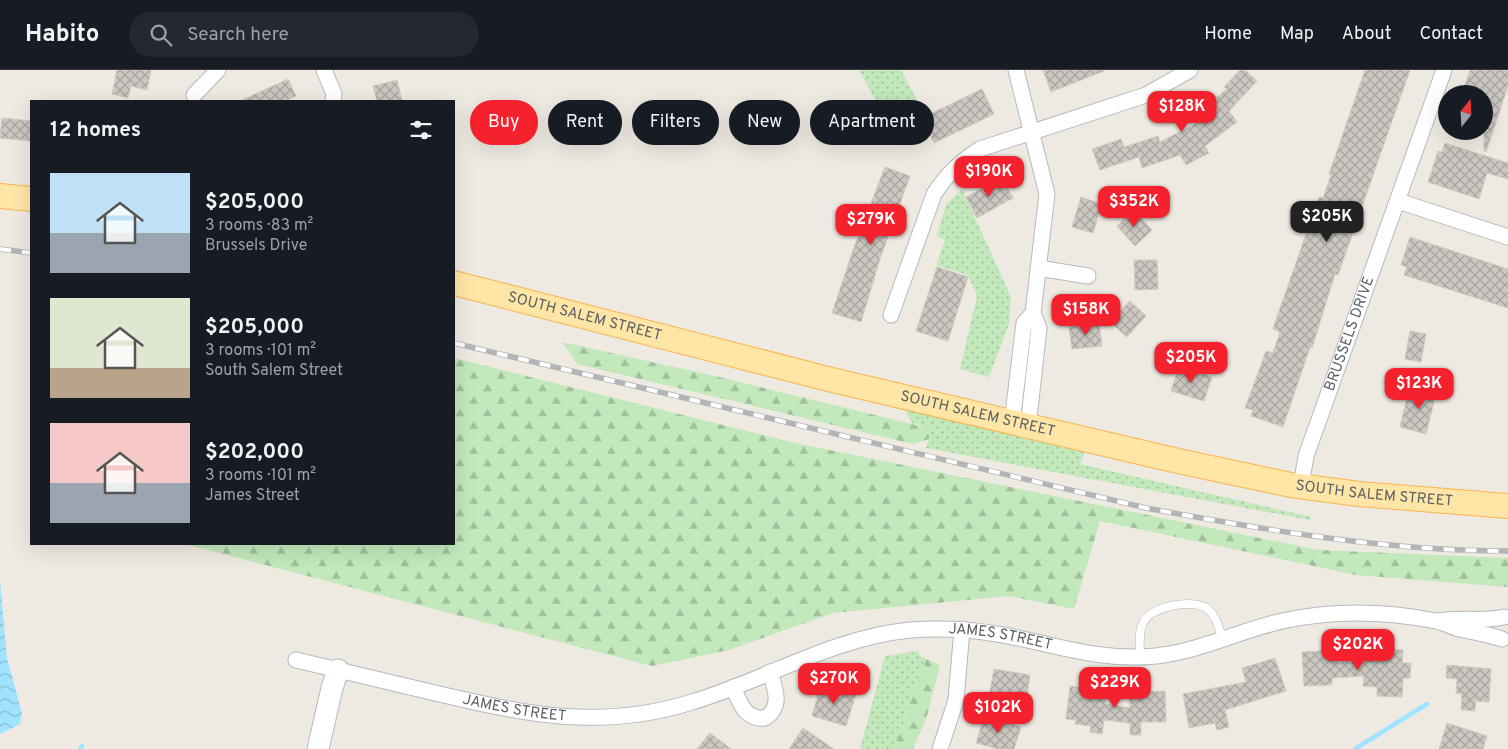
<!DOCTYPE html>
<html lang="en">
<head>
<meta charset="utf-8">
<style>
	body { margin:0; font-family:Overpass,sans-serif; background:#242831; color:#f1f3f6; height:100vh; display:flex; flex-direction:column; font-size:19px; white-space:nowrap }
	* { box-sizing:border-box; margin:0 }
	p { font-size:16px; color:#9ea1a6 }
	.icon { flex:none; width:28px; height:28px; fill:none; stroke:currentColor; stroke-width:2; stroke-linecap:round; stroke-linejoin:round }
	.map { position:relative; flex:1; overflow:hidden }
	.details { position:absolute; left:30px; top:30px; width:425px; height:445px; display:flex; flex-direction:column; background:#171b24; border-radius:0px; box-shadow:0 5px 20px #0002 }
	.details>* { flex:none }
	.guide { position:absolute; left:470px; top:30px; width:475px; height:45px; display:flex; gap:10px }
	.needle { width:32px; rotate:18deg }
	.buttons { position:absolute; left:1438px; top:15px; display:grid; gap:10px }
	.buttons a { display:grid; place-items:center; width:55px; height:55px; border-radius:50%; background:#171b24; box-shadow:0 5px 20px #0002; font-size:25px }
	.price { position:absolute; translate:-50% -42px; padding:0 11px; border-radius:10px; background:#f5212d; color:#fff; font-size:16px; line-height:32px; filter:drop-shadow(0 1px 2px #0008) }
	.price::after { content:''; position:absolute; left:50%; top:30px; width:15px; height:11px; margin-left:-8px; background:inherit; clip-path:polygon(0 0,100% 0,50% 100%) }
	.price.on { background:#222; color:#fff }
	ul { padding:0; list-style:none }
	li { display:flex; align-items:center; gap:15px; height:125px; padding:0 20px }
	li span { display:grid; place-items:center; flex:none; width:140px; height:100px; border-radius:0px; color:#555 }
	li>.icon { margin-inline-start:auto }
	span .icon { width:60px; height:60px; fill:#fffc; stroke-width:1 }
	li b { font-size:21px }
	h2 { display:flex; justify-content:space-between; align-items:center; height:60px; padding:0 20px; font-size:21px }
	.tag { padding:0 18px; border-radius:22px; background:#171b24; box-shadow:0 5px 20px #0002; font-size:18px; line-height:45px }
	.tag.on { background:#f5212d; color:#fff }
	header { display:flex; align-items:center; gap:30px; box-sizing:border-box; height:70px; padding:0 25px; background:#171b24; border-bottom:1px solid #363941 }
	header strong { font-size:24px }
	nav { display:flex; gap:28px; margin-inline-start:auto; font-size:18px }
	.search { width:350px; height:45px; background:#242831; display:flex; align-items:center; gap:12px; box-sizing:border-box; padding:0 18px; border-radius:28px; color:#9ea1a6; font-size:19px }
	.map>svg:first-child { display:block }
	.grass { fill:url(#grass-dots) }
	.forest { fill:url(#forest-firs) }
	.water { fill:url(#water-waves) }
	.lines { fill:none; stroke-linecap:round; stroke-linejoin:round }
	.stream { stroke:#a1e3ff; stroke-width:4.5 }
	.building { fill:url(#building-cross-hatch); stroke:#d3cac0 }
	.lane-casing { stroke:#b5b9bd; stroke-width:9 }
	.street-casing { stroke:#b5b9bd; stroke-width:17 }
	.secondary-casing { stroke:#b5babf; stroke-width:23 }
	.primary-casing { stroke:#fbb34e; stroke-width:26 }
	.lane { stroke:#fff; stroke-width:8 }
	.street { stroke:#fff; stroke-width:15 }
	.secondary { stroke:#fff; stroke-width:21 }
	.primary { stroke:#ffe5a6; stroke-width:24 }
	.rail-casing { stroke:#b3b4b5; stroke-width:5.5 }
	.rail { stroke:#fff; stroke-width:4; stroke-dasharray:11; stroke-linecap:butt }
	.labels { text-anchor:middle; dominant-baseline:central; stroke-width:5; stroke-linejoin:round; paint-order:stroke }
	.street-label { font-size:15px; fill:#5a6064; stroke:#fff }
</style>
</head>
<body>
<header>
<strong>Habito</strong>
<div class="search"><svg class="icon" aria-label="search" viewBox="0 0 24 24"><circle cx="10" cy="10" r="6"/><path d="M15 15l6 6"/></svg>Search here</div>
<nav><a>Home</a><a>Map</a><a>About</a><a>Contact</a></nav>
</header>
<div class="map">
<svg width="1508" height="679" viewBox="0 0 1508 679">
	<defs>
		<pattern id="grass-dots" width="8" height="8" patternUnits="userSpaceOnUse" patternTransform="scale(1.25)"><rect width="8" height="8" fill="#c2e8bc"/><path d="M2 2h.1M6 6h.1" fill="none" stroke="#a1bf9c" stroke-width="1.8" stroke-linecap="round"/></pattern>
		<pattern id="forest-firs" width="22" height="20" patternUnits="userSpaceOnUse" patternTransform="scale(1.25)"><rect width="22" height="20" fill="#c2e8bc"/><path d="M5 1l3.5 6h-7zM16 11l3.5 6h-7z" fill="#a1bf9c"/></pattern>
		<pattern id="water-waves" width="16" height="10" patternUnits="userSpaceOnUse" patternTransform="scale(1.25)"><rect width="16" height="10" fill="#a1e3ff"/><path d="M0 5q4-4 8 0t8 0" fill="none" stroke="#86bbd2"/></pattern>
		<pattern id="building-cross-hatch" width="8" height="8" patternUnits="userSpaceOnUse" patternTransform="scale(1.25)"><rect width="8" height="8" fill="#cbc7c1"/><path d="M0 0l8 8M0 8l8-8" fill="none" stroke="#a8a5a0"/></pattern>
	</defs>
	<rect width="100%" height="100%" fill="#eeeae2"/>
	<!-- grass -->
	<g class="grass">
		<path d="M 859,0 L 901,0 L 919,34 L 893,63 Z"/>
		<path d="M 962,119 L 1011,227 L 1009,254 L 989,307 L 960,299 L 977,226 L 968,205 L 936,195 L 945,170 L 937,166 L 946,135 Z"/>
		<path d="M 902,335 L 1086,380 L 1080,394 L 1311,447 L 1310,450 L 926,378 L 932,359 L 912,353 Z"/>
		<path d="M 918,581 L 925,595 L 910,625 L 907,642 L 894,679 L 860,679 L 885,586 Z"/>
	</g>
	<!-- forest -->
	<g class="forest">
		<path d="M 562,272 L 719,307 L 932,359 L 929,369 L 913,374 L 577,294 Z"/>
		<path d="M 454,288 L 795,373 L 1319,480 L 1508,488 L 1508,517 L 1356,505 L 1100,451 L 1074,539 L 1009,526 L 833,543 L 729,580 L 652,596 L 185,474 L 454,474 Z"/>
		<path d="M 920,586 L 940,595 L 927,646 L 913,679 L 894,679 L 907,642 L 910,625 L 925,595 Z"/>
	</g>
	<!-- water -->
	<path class="water" d="M 0,511 L 7,588 L 22,643 L 20,654 L 0,664 Z"/>
	<g class="lines">
		<!-- stream -->
		<g class="stream">
			<path d="M 80,679 L 82,676"/>
			<path d="M 1355,679 L 1427,634"/>
		</g>
	</g>
	<!-- building -->
	<g class="building">
		<path d="M 117,0 L 151,0 L 147,20 L 131,16 L 128,28 L 112,24 Z"/>
		<path d="M 1043,0 L 1104,0 L 1104,1 L 1051,22 Z"/>
		<path d="M 1240,0 L 1245,0 L 1257,11 L 1229,41 L 1237,52 L 1205,76 L 1209,83 L 1186,95 L 1180,85 L 1142,98 L 1139,87 L 1100,100 L 1092,79 L 1121,69 L 1124,77 L 1158,66 L 1160,72 L 1207,48 L 1201,40 L 1227,19 L 1224,17 Z"/>
		<path d="M 1365,0 L 1410,0 L 1338,205 L 1335,204 L 1312,278 L 1310,277 L 1283,357 L 1251,346 L 1253,340 L 1245,338 L 1266,281 L 1273,283 L 1280,262 L 1273,259 L 1278,244 L 1319,127 L 1323,128 L 1331,105 L 1329,104 Z"/>
		<path d="M 1470,0 L 1508,0 L 1508,16 L 1486,82 L 1484,81 L 1484,24 L 1462,24 Z"/>
		<path d="M 288,9 L 296,26 L 285,31 L 240,31 Z"/>
		<path d="M 397,10 L 402,31 L 377,31 L 373,16 Z"/>
		<path d="M 982,19 L 994,44 L 934,73 L 922,48 Z"/>
		<path d="M 2,48 L 31,51 L 31,71 L 0,68 Z"/>
		<path d="M 1445,73 L 1508,93 L 1508,109 L 1487,103 L 1479,129 L 1428,112 L 1438,81 L 1442,82 Z"/>
		<path d="M 885,97 L 910,106 L 880,189 L 861,252 L 832,243 L 853,180 Z"/>
		<path d="M 1002,108 L 1013,128 L 977,148 L 966,127 Z"/>
		<path d="M 1081,127 L 1102,134 L 1093,163 L 1072,157 Z"/>
		<path d="M 1134,140 L 1152,160 L 1135,176 L 1117,156 Z"/>
		<path d="M 1410,167 L 1508,199 L 1508,238 L 1404,205 L 1407,197 L 1401,195 Z"/>
		<path d="M 1134,190 L 1157,190 L 1158,219 L 1135,220 Z"/>
		<path d="M 937,197 L 968,207 L 948,271 L 916,261 Z"/>
		<path d="M 1130,231 L 1146,246 L 1127,267 L 1110,252 Z"/>
		<path d="M 1099,253 L 1102,276 L 1072,279 L 1069,257 Z"/>
		<path d="M 1410,261 L 1426,264 L 1421,292 L 1405,289 Z"/>
		<path d="M 1179,296 L 1212,307 L 1204,331 L 1171,321 Z"/>
		<path d="M 1416,315 L 1437,320 L 1426,364 L 1400,357 L 1407,327 L 1413,328 Z"/>
		<path d="M 1386,579 L 1403,580 L 1402,593 L 1411,593 L 1410,608 L 1403,608 L 1402,627 L 1377,626 L 1377,617 L 1363,616 L 1364,606 L 1332,608 L 1332,615 L 1304,616 L 1302,582 L 1337,580 L 1337,592 L 1364,591 L 1365,587 L 1386,588 Z"/>
		<path d="M 1275,588 L 1286,621 L 1225,640 L 1229,657 L 1217,660 L 1215,653 L 1189,658 L 1183,624 L 1246,612 L 1242,598 Z"/>
		<path d="M 1447,595 L 1491,599 L 1489,632 L 1476,631 L 1475,641 L 1461,640 L 1462,624 L 1456,623 L 1457,609 L 1446,608 Z"/>
		<path d="M 994,599 L 1030,605 L 1026,632 L 989,626 Z"/>
		<path d="M 821,613 L 856,624 L 846,656 L 812,646 Z"/>
		<path d="M 1070,616 L 1107,621 L 1105,634 L 1130,638 L 1129,622 L 1165,621 L 1166,652 L 1141,652 L 1141,665 L 1130,665 L 1130,653 L 1104,650 L 1102,664 L 1090,662 L 1091,656 L 1075,654 L 1076,650 L 1066,649 Z"/>
		<path d="M 984,646 L 1021,657 L 1014,679 L 998,679 L 976,673 Z"/>
		<path d="M 1447,653 L 1487,666 L 1483,679 L 1439,679 Z"/>
		<path d="M 803,658 L 834,679 L 789,679 Z"/>
		<path d="M 710,663 L 731,679 L 697,679 Z"/>
	</g>
	<g class="lines">
		<defs>
			<path id="lane" d="M 1140,587 C 1140,577 1138,562 1143,553 C 1150,536 1194,528 1208,539 C 1217,547 1219,559 1223,570"/>
			<g id="street">
				<path d="M 324,0 L 334,24 L 333,31"/>
				<path d="M 1016,0 L 1047,124 L 1033,243 L 1039,258 L 1028,357"/>
				<path d="M 194,25 L 218,0"/>
				<path d="M 1398,131 L 1508,167"/>
				<path d="M 1038,198 L 1088,206"/>
				<path d="M 891,245 L 934,124 C 947,104 960,92 980,79 L 1146,25 L 1190,0"/>
				<path d="M 1012,353 L 1024,253 L 1033,243"/>
				<path id="s1" d="M 1301,416 L 1306,386 L 1444,0"/>
				<path d="M 1439,551 C 1461,547 1482,552 1504,547"/>
				<path id="s2" d="M 296,590 C 342,601 388,612 435,623 C 525,644 600,661 692,632 C 766,610 831,568 910,560 C 938,558 968,559 997,564 C 1052,573 1098,592 1156,586 C 1200,581 1239,561 1282,551 C 1332,540 1386,541 1436,551 C 1444,552 1451,557 1459,559 C 1474,562 1487,564 1502,569"/>
				<path d="M 733,617 C 740,633 745,650 765,648 C 783,636 775,619 770,602"/>
				<path d="M 940,679 L 956,630 L 962,559"/>
			</g>
			<path id="secondary" d="M 318,679 L 332,618 L 338,600"/>
			<g id="primary">
				<path d="M 0,126 L 31,129"/>
				<path id="s3" d="M 454,213 L 832,310 L 1178,391 L 1291,415 L 1359,424 L 1508,436"/>
			</g>
		</defs>
		<!-- lane casing -->
		<use href="#lane" class="lane-casing"/>
		<!-- street casing -->
		<use href="#street" class="street-casing"/>
		<!-- secondary casing -->
		<use href="#secondary" class="secondary-casing"/>
		<!-- primary casing -->
		<use href="#primary" class="primary-casing"/>
		<!-- lane -->
		<use href="#lane" class="lane"/>
		<!-- street -->
		<use href="#street" class="street"/>
		<!-- secondary -->
		<use href="#secondary" class="secondary"/>
		<!-- primary -->
		<use href="#primary" class="primary"/>
		<defs>
			<g id="rail">
				<path d="M 0,179 L 31,183"/>
				<path d="M 454,273 L 1146,438 C 1266,460 1386,481 1508,481"/>
			</g>
		</defs>
		<!-- rail casing -->
		<use href="#rail" class="rail-casing"/>
		<!-- rail -->
		<use href="#rail" class="rail"/>
	</g>
	<g class="labels">
		<!-- street labels -->
		<g class="street-label">
			<text stroke="none"><textPath href="#s3" startOffset="135">SOUTH SALEM STREET</textPath></text>
			<text stroke="none"><textPath href="#s1" startOffset="160">BRUSSELS DRIVE</textPath></text>
			<text stroke="none"><textPath href="#s3" startOffset="540">SOUTH SALEM STREET</textPath></text>
			<text stroke="none"><textPath href="#s3" startOffset="945">SOUTH SALEM STREET</textPath></text>
			<text stroke="none"><textPath href="#s2" startOffset="725">JAMES STREET</textPath></text>
			<text stroke="none"><textPath href="#s2" startOffset="224">JAMES STREET</textPath></text>
		</g>
	</g>
</svg>
<div class="buttons">
<a><svg class="needle" viewBox="-14 -14 28 28"><path d="M0-13l5 13h-10z" fill="#e53935"/><path d="M0 13l5-13h-10z" fill="#9ea1a6"/></svg></a>
</div>
<b class="price" style="left:1182px;top:63px">$128K</b>
<b class="price" style="left:989px;top:128px">$190K</b>
<b class="price" style="left:1134px;top:158px">$352K</b>
<b class="price on" style="left:1327px;top:173px">$205K</b>
<b class="price" style="left:871px;top:176px">$279K</b>
<b class="price" style="left:1086px;top:266px">$158K</b>
<b class="price" style="left:1191px;top:314px">$205K</b>
<b class="price" style="left:1419px;top:340px">$123K</b>
<b class="price" style="left:1358px;top:601px">$202K</b>
<b class="price" style="left:834px;top:635px">$270K</b>
<b class="price" style="left:1115px;top:639px">$229K</b>
<b class="price" style="left:998px;top:664px">$102K</b>
<div class="guide">
<a class="tag on">Buy</a>
<a class="tag">Rent</a>
<a class="tag">Filters</a>
<a class="tag">New</a>
<a class="tag">Apartment</a>
</div>
<section class="details">
<h2>12 homes<svg class="icon" aria-label="filters" viewBox="0 0 24 24"><path d="M4 7h16M4 17h16"/><circle cx="9" cy="7" r="2"/><circle cx="15" cy="17" r="2"/></svg></h2>
<ul>
<li><span style="background:linear-gradient(#bfe0f5 60%,#9aa5b1 0)"><svg class="icon" aria-label="home" viewBox="0 0 24 24"><path d="M3 11l9-7 9 7M6 9v11h12V9"/></svg></span><div><b>$205,000</b><p>3 rooms · 83 m²</p><p>Brussels Drive</p></div></li>
<li><span style="background:linear-gradient(#dfe7d0 70%,#b9a48a 0)"><svg class="icon" aria-label="home" viewBox="0 0 24 24"><path d="M3 11l9-7 9 7M6 9v11h12V9"/></svg></span><div><b>$205,000</b><p>3 rooms · 101 m²</p><p>South Salem Street</p></div></li>
<li><span style="background:linear-gradient(#f6c9c9 60%,#9aa5b1 0)"><svg class="icon" aria-label="home" viewBox="0 0 24 24"><path d="M3 11l9-7 9 7M6 9v11h12V9"/></svg></span><div><b>$202,000</b><p>3 rooms · 101 m²</p><p>James Street</p></div></li>
</ul>
</section>
</div>
</body>
</html>
